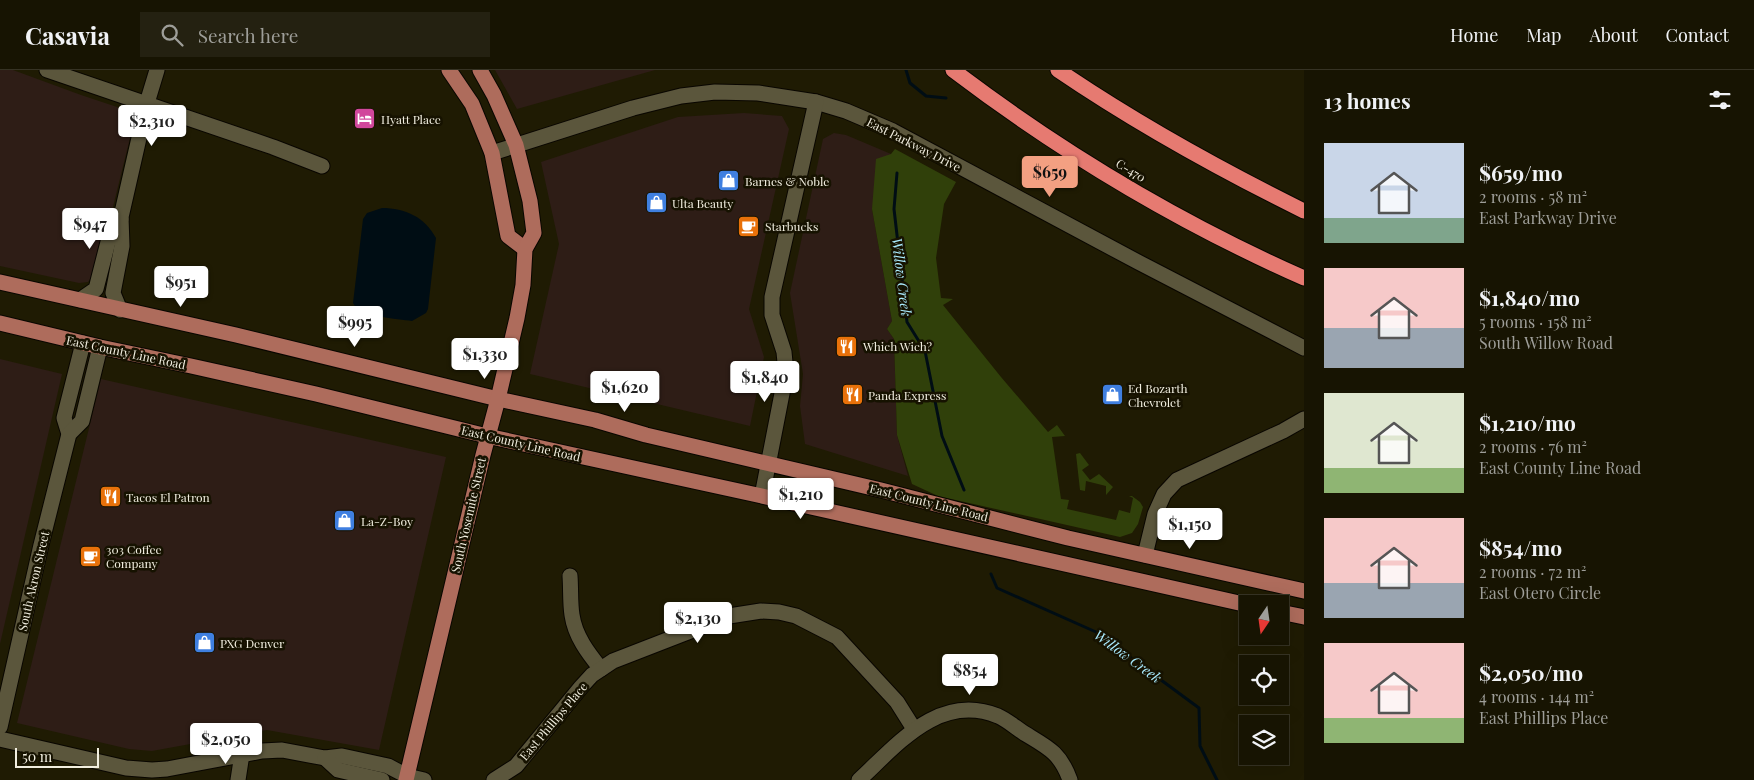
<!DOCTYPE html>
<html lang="en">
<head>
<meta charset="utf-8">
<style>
	body { margin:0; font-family:"Playfair Display",serif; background:#242111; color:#f1f3f6; height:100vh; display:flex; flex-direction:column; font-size:19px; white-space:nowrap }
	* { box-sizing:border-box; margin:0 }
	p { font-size:16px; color:#9e9e99 }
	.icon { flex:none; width:28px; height:28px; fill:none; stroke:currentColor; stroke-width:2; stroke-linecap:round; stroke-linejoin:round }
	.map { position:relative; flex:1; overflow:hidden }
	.panel { display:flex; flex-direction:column; background:#171402; width:450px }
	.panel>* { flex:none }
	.needle { width:32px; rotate:193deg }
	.buttons { position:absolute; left:1239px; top:525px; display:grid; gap:10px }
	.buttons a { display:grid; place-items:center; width:50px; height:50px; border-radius:0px; background:#171402; box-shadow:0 5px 20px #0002,0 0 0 1px #363324; font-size:25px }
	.scale { position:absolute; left:15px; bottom:12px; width:84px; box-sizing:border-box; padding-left:5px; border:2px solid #f1eedf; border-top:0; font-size:14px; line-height:18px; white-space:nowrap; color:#f1eedf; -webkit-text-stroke:4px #161200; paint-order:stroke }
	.price { position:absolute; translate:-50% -42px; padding:0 11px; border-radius:5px; background:#fff; color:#222; font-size:16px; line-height:32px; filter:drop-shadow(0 1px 2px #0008) }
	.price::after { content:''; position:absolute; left:50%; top:30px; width:15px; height:11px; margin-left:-8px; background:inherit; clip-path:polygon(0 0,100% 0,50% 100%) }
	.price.selected { background:#f3a082; color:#111 }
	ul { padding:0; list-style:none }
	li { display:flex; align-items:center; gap:15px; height:125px; padding:0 20px }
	li span { display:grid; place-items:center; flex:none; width:140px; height:100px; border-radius:0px; color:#555 }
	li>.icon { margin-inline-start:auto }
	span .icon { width:60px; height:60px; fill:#fffc; stroke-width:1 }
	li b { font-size:21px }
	h2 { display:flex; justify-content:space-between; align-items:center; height:60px; padding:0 20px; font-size:21px }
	header { display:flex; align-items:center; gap:30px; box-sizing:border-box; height:70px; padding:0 25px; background:#171402; border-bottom:1px solid #363324 }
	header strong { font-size:24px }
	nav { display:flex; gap:28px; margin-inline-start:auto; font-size:18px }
	.search { width:350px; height:45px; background:#242111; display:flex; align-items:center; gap:12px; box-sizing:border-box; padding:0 18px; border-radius:0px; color:#9e9e99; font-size:19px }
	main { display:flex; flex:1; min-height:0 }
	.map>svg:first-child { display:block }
	.commercial { fill:#2e1d16 }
	.green { fill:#30400a }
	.water { fill:#000d14 }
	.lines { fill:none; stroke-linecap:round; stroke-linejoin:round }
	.stream { stroke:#000d14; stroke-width:3 }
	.minor-casing { stroke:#090600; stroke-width:17 }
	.major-casing { stroke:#090600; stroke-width:17 }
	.highway-casing { stroke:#090600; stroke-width:17 }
	.minor { stroke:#5b563c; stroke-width:15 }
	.major { stroke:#ae6c5c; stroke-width:15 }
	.highway { stroke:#e67a71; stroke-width:15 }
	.labels { text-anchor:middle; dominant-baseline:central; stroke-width:5; stroke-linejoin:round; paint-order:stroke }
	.poi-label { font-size:12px; fill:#f1eedf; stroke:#161200; text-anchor:start }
	.street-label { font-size:12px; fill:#f1eedf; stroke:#161200 }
	.water-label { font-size:14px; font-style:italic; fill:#abecff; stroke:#161200 }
</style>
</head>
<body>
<header>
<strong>Casavia</strong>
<div class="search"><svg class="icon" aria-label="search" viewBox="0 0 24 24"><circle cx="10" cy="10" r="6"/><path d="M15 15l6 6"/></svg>Search here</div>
<nav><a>Home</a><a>Map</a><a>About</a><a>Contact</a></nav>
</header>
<main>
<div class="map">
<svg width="1304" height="710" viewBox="0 0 1304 710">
	<rect width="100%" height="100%" fill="#1f1b03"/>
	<!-- commercial -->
	<g class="commercial">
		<path d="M 0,0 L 13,0 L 81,25 L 117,37 L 124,41 L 128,47 L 132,60 L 109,153 L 93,205 L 88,212 L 79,213 L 0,196 Z"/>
		<path d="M 495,0 L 655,0 L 517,39 Z"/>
		<path d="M 744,43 L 782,46 L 789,59 L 749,239 L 764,287 L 750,356 L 530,304 L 559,174 L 541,92 L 678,47 Z"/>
		<path d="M 834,63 L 846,65 L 891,84 L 872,139 L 892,251 L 887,259 L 894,269 L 897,365 L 908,406 L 805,374 L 800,336 L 803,304 L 790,223 L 823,69 Z"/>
		<path d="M 0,289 L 62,304 L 0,574 Z"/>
		<path d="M 101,309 L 446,387 L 379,680 L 267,660 L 152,681 L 129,679 L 17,653 Z"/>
	</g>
	<!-- green -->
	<g class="green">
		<path d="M 895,79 L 956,112 L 944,134 L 936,188 L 941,228 L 953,229 L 943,235 L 1001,307 L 1048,362 L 1057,355 L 1065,366 L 1052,367 L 1061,429 L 1069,430 L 1067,439 L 1116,450 L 1119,440 L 1130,443 L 1133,428 L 1129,426 L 1132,426 L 1140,432 L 1143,437 L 1138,454 L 1132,463 L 1120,467 L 938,426 L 912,414 L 897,365 L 894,269 L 887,259 L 892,251 L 872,139 L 876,89 L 891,84 Z"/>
		<path d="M 1080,383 L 1089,395 L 1082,400 L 1090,410 L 1099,404 L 1113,417 L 1106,425 L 1106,416 L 1086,411 L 1085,421 L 1080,420 L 1076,384 Z"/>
	</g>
	<!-- water -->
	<path class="water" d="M 382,138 C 405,138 425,147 436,168 L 428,239 L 426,243 L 412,251 C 398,249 359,247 353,233 L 363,149 L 367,143 Z"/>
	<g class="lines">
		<!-- stream -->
		<g class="stream">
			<path d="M 906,0 L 910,13 L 926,26 L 946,28"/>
			<path d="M 897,103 L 894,139 L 907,252 L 925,281 L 942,366 L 964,420"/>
			<path d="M 991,504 L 997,518 L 1096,562 L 1199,638 L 1200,676 L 1217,710"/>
		</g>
		<defs>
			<g id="minor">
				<path d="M 47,0 L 273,77 L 322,96"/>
				<path d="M 492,83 L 633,38 L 681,26 L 715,22 L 758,23 L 816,32 L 846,41 L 893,61 L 1138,192 L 1304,278"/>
				<path d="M 80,230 L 96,219 L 108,172 L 121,149"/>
				<path d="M 120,240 L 113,223 L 122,176 L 121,147 L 147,33 L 157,0"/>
				<path d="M 69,364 L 64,348 L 83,273"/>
				<path d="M 762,426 L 786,303 L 784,282 L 772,245 L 772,227 L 816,32"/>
				<path d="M 1145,485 L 1155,444 L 1164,424 L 1177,410 L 1283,361 L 1304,349"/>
				<path d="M 570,506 C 571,519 570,532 572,545 C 575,566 588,583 601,599"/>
				<path d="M 0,657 L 41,475 L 69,364 L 82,351 L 100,277"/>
				<path d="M 0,669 L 126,698 L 152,700 L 167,699 L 262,681 L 282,680 L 325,688 L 342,686 L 388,696 L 407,706 L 424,710"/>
				<path d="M 325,688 L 338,700 L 382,710"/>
				<path d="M 238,710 L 242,684"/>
				<path d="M 494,710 L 516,696 L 581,617 L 592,605 L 613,591 L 729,546 L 761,541 L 779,542 L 796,546 L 837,567 L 897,632 L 914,659"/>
				<path d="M 859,710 C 897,675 939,622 998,646 C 1007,650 1015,657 1024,663 C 1047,677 1060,682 1070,710"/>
			</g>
			<g id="major">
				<path d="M 449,0 L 472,34 L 492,83 L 508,166 L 525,179"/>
				<path d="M 0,212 L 236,265 L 498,329 L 595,350 L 646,365 L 881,420 L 1068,468 L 1304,521"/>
				<path d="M 0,253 L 100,277 L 191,296 L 316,324 L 487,366 L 762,426 L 1248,535"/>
				<path d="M 1280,542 L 1304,547"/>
				<path d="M 406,710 L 483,385 L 498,329 L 517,248 L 523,215 L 525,179 L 534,163 L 530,131 L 516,75 L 494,25 L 480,0"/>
			</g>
			<g id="highway">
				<path d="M 953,0 C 1061,82 1180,153 1304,208"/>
				<path d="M 1058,0 C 1136,53 1219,99 1304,141"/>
			</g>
		</defs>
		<!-- minor casing -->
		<use href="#minor" class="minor-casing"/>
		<!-- major casing -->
		<use href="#major" class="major-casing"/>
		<!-- highway casing -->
		<use href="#highway" class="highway-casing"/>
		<!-- minor -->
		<use href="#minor" class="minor"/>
		<!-- major -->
		<use href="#major" class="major"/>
		<!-- highway -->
		<use href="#highway" class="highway"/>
	</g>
	<!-- icons -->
	<defs>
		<symbol id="hotel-square" viewBox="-11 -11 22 22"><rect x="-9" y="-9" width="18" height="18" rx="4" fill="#d1479c" stroke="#161200"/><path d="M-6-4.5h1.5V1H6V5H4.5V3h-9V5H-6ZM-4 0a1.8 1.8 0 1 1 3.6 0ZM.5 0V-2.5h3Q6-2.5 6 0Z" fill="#fff"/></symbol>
		<symbol id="shop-square" viewBox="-11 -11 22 22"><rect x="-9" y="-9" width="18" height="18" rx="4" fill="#3f7fe0" stroke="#161200"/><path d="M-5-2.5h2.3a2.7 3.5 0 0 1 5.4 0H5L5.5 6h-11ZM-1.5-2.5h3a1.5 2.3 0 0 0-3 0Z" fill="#fff"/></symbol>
		<symbol id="cafe-square" viewBox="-11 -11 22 22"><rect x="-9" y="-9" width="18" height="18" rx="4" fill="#e8710a" stroke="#161200"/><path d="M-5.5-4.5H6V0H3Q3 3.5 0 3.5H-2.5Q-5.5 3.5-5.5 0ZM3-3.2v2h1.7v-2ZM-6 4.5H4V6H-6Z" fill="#fff"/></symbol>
		<symbol id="restaurant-square" viewBox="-11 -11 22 22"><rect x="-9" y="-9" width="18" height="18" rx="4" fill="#e8710a" stroke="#161200"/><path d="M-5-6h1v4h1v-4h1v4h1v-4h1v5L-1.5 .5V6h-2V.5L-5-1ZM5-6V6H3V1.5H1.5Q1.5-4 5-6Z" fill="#fff"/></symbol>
	</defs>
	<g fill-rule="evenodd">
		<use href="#hotel-square" x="352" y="36" width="25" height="25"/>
		<use href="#shop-square" x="716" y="98" width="25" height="25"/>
		<use href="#shop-square" x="644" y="120" width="25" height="25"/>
		<use href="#cafe-square" x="736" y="144" width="25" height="25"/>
		<use href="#restaurant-square" x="834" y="264" width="25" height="25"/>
		<use href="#restaurant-square" x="840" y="312" width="25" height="25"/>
		<use href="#shop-square" x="1100" y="312" width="25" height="25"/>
		<use href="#restaurant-square" x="98" y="414" width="25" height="25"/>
		<use href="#shop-square" x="332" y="438" width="25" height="25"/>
		<use href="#cafe-square" x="78" y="474" width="25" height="25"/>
		<use href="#shop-square" x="192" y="560" width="25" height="25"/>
	</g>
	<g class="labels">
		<!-- poi labels -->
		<g class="poi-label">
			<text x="381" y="49">Hyatt Place</text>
			<text x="745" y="111">Barnes &amp; Noble</text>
			<text x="672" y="133">Ulta Beauty</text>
			<text x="765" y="156">Starbucks</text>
			<text x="863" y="276">Which Wich?</text>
			<text x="1128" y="318">Ed Bozarth<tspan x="1128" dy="14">Chevrolet</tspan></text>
			<text x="868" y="325">Panda Express</text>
			<text x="126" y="427">Tacos El Patron</text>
			<text x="361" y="451">La-Z-Boy</text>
			<text x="106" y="479">303 Coffee<tspan x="106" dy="14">Company</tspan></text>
			<text x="220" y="573">PXG Denver</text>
		</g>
		<!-- street labels -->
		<g class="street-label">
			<text transform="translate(914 74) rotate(27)">East Parkway Drive</text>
			<text transform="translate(1131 100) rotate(31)">C-470</text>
			<text transform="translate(126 282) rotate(12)">East County Line Road</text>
			<text transform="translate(521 373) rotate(13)">East County Line Road</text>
			<text transform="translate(929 432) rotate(14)">East County Line Road</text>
			<text transform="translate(468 445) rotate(-77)">South Yosemite Street</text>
			<text transform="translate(33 511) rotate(-77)">South Akron Street</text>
			<text transform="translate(553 651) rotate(-50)">East Phillips Place</text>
		</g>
		<!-- water labels -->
		<g class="water-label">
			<text transform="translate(902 207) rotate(83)">Willow Creek</text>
			<text transform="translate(1128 586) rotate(36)">Willow Creek</text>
		</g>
	</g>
</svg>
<div class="buttons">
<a><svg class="needle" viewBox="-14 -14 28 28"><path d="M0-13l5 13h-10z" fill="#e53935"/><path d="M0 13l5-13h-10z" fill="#9e9e99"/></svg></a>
<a><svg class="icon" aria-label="locate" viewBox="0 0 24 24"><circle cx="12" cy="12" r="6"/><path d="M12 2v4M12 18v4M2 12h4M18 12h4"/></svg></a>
<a><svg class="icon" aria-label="layers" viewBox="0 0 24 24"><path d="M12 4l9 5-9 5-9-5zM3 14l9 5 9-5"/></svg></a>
</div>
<div class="scale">50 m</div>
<b class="price" style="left:152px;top:77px">$2,310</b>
<b class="price selected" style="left:1050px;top:128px">$659</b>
<b class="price" style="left:90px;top:180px">$947</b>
<b class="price" style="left:181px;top:238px">$951</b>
<b class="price" style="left:355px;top:278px">$995</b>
<b class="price" style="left:485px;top:310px">$1,330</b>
<b class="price" style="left:765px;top:333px">$1,840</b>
<b class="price" style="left:625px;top:343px">$1,620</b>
<b class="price" style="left:801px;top:450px">$1,210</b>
<b class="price" style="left:1190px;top:480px">$1,150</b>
<b class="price" style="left:698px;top:574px">$2,130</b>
<b class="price" style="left:970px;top:626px">$854</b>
<b class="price" style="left:226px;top:695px">$2,050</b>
</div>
<section class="panel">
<h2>13 homes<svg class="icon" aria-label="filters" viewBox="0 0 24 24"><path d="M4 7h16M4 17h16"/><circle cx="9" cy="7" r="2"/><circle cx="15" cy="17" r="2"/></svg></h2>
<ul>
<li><span style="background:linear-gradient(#c9d6e8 75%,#7fa58c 0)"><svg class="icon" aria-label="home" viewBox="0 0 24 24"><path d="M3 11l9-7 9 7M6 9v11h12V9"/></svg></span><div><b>$659/mo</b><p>2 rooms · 58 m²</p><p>East Parkway Drive</p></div></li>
<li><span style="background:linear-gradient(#f6c9c9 60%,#9aa5b1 0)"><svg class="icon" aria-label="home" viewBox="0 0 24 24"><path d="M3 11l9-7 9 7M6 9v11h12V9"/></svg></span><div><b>$1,840/mo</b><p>5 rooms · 158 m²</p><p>South Willow Road</p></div></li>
<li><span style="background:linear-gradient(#dfe7d0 75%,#8fb573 0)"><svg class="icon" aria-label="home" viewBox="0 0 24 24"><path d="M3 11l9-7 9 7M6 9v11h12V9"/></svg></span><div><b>$1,210/mo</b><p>2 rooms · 76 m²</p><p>East County Line Road</p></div></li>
<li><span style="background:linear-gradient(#f6c9c9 65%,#9aa5b1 0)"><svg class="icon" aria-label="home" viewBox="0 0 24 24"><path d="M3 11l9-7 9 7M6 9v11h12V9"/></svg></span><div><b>$854/mo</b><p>2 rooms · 72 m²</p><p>East Otero Circle</p></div></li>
<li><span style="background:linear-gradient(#f6c9c9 75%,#8fb573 0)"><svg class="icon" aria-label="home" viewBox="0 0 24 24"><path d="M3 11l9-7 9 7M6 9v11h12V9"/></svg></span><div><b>$2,050/mo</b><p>4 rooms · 144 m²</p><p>East Phillips Place</p></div></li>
</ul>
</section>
</main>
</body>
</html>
